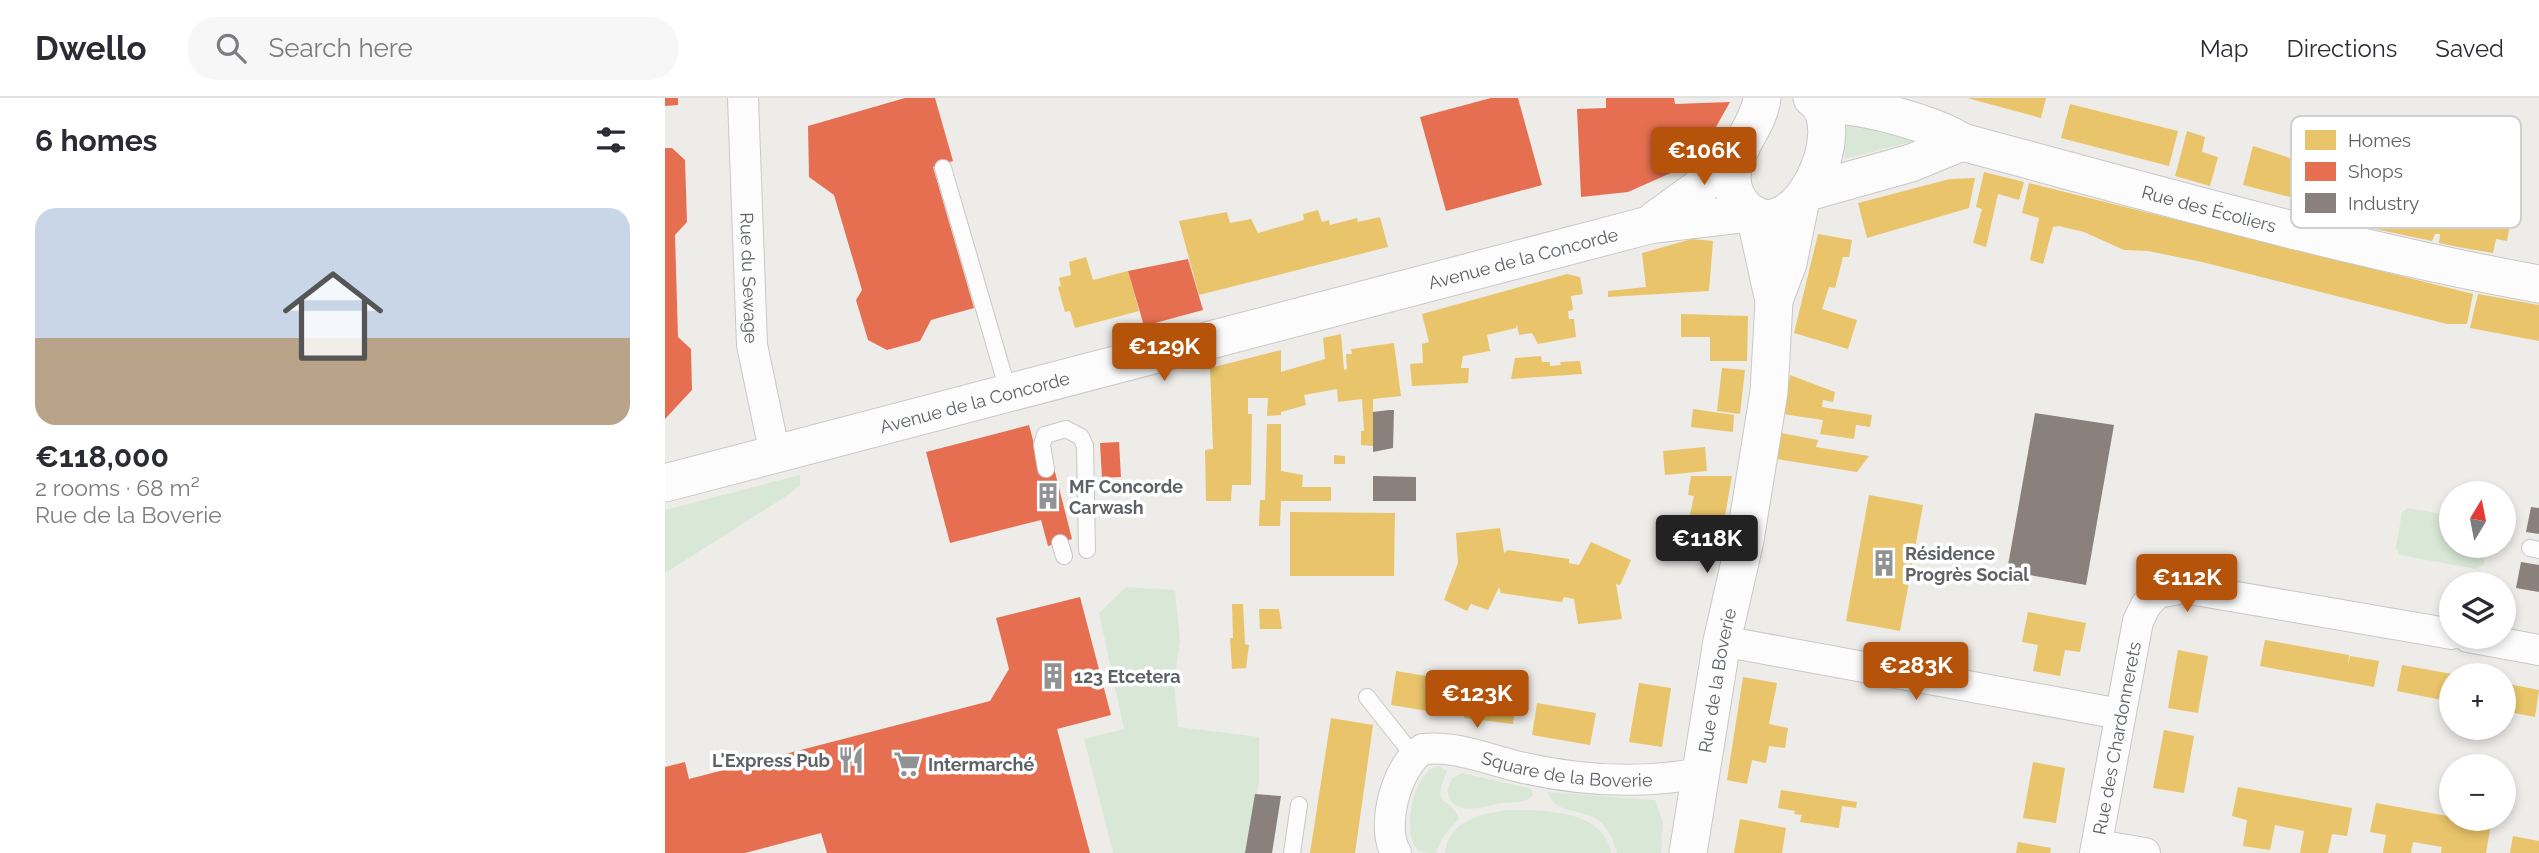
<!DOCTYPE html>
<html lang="en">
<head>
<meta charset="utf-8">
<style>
	body { margin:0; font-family:Raleway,sans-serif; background:#f7f7f7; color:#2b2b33; height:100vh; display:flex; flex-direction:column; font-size:26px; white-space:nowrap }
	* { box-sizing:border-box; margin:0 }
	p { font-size:23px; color:#7c7c81 }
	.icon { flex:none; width:38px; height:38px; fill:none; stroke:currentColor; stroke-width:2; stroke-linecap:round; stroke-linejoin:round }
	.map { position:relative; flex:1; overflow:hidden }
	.drawer { display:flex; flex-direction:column; background:#fff; width:665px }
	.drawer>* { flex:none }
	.needle { width:46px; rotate:10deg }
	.fabs { position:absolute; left:1774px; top:383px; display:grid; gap:14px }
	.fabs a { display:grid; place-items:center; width:77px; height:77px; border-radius:50%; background:#fff; box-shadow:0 4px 10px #0003; font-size:35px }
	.price { position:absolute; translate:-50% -60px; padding:0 16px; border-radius:7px; background:#b45309; color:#fff; font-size:23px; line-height:46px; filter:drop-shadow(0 2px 4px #0008) }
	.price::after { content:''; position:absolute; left:50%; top:42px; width:21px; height:16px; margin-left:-10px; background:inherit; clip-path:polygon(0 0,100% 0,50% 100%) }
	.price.selected { background:#222; color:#fff }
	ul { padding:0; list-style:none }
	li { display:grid; align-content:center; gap:14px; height:371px; padding:0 35px }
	li span { display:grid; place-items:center; height:217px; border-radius:21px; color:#555 }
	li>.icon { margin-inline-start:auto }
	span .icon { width:126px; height:126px; fill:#fffc; stroke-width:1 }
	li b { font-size:30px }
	h2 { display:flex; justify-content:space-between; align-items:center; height:84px; padding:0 35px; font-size:30px }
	header { display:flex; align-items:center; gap:42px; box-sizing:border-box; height:98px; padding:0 35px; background:#fff; border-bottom:2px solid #e1e1e2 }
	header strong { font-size:33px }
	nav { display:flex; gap:38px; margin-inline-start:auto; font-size:24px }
	.search { width:490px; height:63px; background:#f7f7f7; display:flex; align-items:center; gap:18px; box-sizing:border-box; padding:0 24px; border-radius:28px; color:#7c7c81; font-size:26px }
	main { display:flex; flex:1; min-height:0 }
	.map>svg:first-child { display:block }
	.green { fill:#d9e8d6 }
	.homes { fill:#e9c46a }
	.shops { fill:#e76f51 }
	.industry { fill:#8a817c }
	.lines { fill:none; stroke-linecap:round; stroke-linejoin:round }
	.service-casing { stroke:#c8c8c8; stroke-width:18 }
	.minor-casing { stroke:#c8c8c8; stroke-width:32 }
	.tertiary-casing { stroke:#c8c8c8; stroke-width:39 }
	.service { stroke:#fcfcfc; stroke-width:16 }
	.minor { stroke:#fcfcfc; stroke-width:30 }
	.tertiary { stroke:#fcfcfc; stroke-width:37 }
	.labels { text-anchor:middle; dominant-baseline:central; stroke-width:7; stroke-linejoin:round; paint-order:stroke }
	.street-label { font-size:18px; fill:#5e6266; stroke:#fff }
	.poi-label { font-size:18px; font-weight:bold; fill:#5e6266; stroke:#fff; text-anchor:start }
	.key { fill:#fff; stroke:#cfd0d1; stroke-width:2 }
	.key-label { font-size:19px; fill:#5e6266 }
</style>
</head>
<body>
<header>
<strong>Dwello</strong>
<div class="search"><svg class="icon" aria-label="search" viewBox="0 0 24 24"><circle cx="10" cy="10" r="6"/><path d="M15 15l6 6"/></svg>Search here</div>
<nav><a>Map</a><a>Directions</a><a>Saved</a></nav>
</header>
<main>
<section class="drawer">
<h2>6 homes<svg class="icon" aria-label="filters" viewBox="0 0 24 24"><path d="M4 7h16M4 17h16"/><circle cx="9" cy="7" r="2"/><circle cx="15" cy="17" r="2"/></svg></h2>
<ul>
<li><span style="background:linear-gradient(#c9d6e8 60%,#b9a48a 0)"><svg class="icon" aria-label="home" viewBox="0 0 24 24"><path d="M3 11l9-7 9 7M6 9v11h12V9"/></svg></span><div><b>€118,000</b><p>2 rooms · 68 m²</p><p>Rue de la Boverie</p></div></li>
</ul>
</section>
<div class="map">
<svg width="1874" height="755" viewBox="0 0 1874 755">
	<rect width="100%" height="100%" fill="#edece9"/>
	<!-- green -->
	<g class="green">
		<path d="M 1181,25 L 1249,43 L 1179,61 Z"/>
		<path d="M 135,377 L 135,387 L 123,397 L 0,475 L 0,412 Z"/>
		<path d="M 1743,410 L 1787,418 L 1787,448 L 1822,448 L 1819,466 L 1811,471 L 1735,457 L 1731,450 L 1737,414 Z"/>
		<path d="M 461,489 L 510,492 L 515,544 L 509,583 L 513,629 L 594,639 L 594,684 L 585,755 L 448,755 L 419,641 L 459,631 L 434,515 Z"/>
		<path d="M 774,668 L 782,673 C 766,712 783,695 794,720 L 778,739 L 771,755 C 765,755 759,755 755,753 C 734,741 748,671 774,668 Z"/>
		<path d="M 797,675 L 866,691 L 868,696 C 863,706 849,704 838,705 C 818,708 789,721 782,693 L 787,680 Z"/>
		<path d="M 883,694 L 990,702 L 998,725 L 996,755 L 952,755 C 938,696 894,728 883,694 Z"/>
		<path d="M 847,712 C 882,712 939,713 946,755 L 780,755 C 782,723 821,713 847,712 Z"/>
	</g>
	<!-- homes -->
	<g class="homes">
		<path d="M 1302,0 L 1381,0 L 1376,20 Z"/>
		<path d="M 1405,6 L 1513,33 L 1504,68 L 1396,40 Z"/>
		<path d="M 1522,33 L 1540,39 L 1537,54 L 1553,59 L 1545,88 L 1510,78 Z"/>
		<path d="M 1588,48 L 1662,72 L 1653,106 L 1578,87 Z"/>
		<path d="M 1696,67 L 1720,74 L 1716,100 L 1738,106 L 1737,110 L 1756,114 L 1759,97 L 1773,100 L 1776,87 L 1788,90 L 1782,107 L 1819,115 L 1823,95 L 1850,100 L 1842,143 L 1831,141 L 1828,155 L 1793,149 L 1774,145 L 1775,136 L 1770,136 L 1767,143 L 1710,131 L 1712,121 L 1665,108 L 1673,73 L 1693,78 Z"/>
		<path d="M 1319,74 L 1359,84 L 1354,102 L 1333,96 L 1321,149 L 1308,145 L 1317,111 L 1311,109 Z"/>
		<path d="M 1310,80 L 1304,110 L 1202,140 L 1193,105 L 1285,81 Z"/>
		<path d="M 1364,85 L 1808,196 L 1802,226 L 1782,226 L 1537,164 L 1483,153 L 1459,152 L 1419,134 L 1394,128 L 1388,129 L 1378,166 L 1365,162 L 1374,120 L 1357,115 Z"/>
		<path d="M 653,112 L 657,124 L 664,122 L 665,127 L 692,120 L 693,124 L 715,119 L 723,149 L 534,197 L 514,123 L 562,114 L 565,125 L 586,121 L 593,135 L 639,122 L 638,116 Z"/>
		<path d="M 1153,136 L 1187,142 L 1184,159 L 1178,159 L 1170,190 L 1164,189 L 1157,211 L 1192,222 L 1183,251 L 1129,235 Z"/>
		<path d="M 1027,141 L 1048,143 L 1044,193 L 943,199 L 943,193 L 981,189 L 977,155 Z"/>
		<path d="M 421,159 L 428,182 L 463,173 L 474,213 L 410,230 L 405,213 L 400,214 L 393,189 L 396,188 L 394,180 L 406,177 L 404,164 Z"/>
		<path d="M 902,176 L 915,179 L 918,196 L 906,198 L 908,212 L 903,213 L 904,221 L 909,221 L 911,239 L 873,246 L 867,235 L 854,237 L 852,226 L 851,230 L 822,237 L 825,253 L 798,258 L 796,270 L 804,270 L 803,285 L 747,288 L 745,266 L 758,265 L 757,246 L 764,244 L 757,216 Z"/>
		<path d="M 1813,196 L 1874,207 L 1874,243 L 1805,230 Z"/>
		<path d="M 1016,216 L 1083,218 L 1082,263 L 1045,263 L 1045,239 L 1016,239 Z"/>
		<path d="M 676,236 L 679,272 L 682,271 L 681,256 L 687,256 L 686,251 L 729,245 L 736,298 L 708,301 L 708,348 L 696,347 L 696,333 L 699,333 L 697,301 L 673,304 L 672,291 L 639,297 L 641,307 L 616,314 L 616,317 L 602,318 L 603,300 L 583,300 L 583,316 L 587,316 L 586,387 L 567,387 L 566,403 L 541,403 L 540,352 L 548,351 L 545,270 L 616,252 L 616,274 L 660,261 L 658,240 Z"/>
		<path d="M 876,258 L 877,264 L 885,264 L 885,268 L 896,267 L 895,264 L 915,263 L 917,276 L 846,281 L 850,260 Z"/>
		<path d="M 1057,270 L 1080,272 L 1075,316 L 1052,313 Z"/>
		<path d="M 1125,277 L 1170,294 L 1168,304 L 1158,302 L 1157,309 L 1207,317 L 1205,329 L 1191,327 L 1189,341 L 1155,336 L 1158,322 L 1118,316 Z"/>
		<path d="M 1028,311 L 1069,317 L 1068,334 L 1026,329 Z"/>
		<path d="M 602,326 L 616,326 L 616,373 L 638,377 L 637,389 L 666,389 L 666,403 L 616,403 L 615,428 L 594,428 L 595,402 L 600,402 Z"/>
		<path d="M 1116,335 L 1153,342 L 1151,349 L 1204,358 L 1192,374 L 1112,361 Z"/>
		<path d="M 1040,349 L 1042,373 L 1000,377 L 998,353 Z"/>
		<path d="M 669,357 L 680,358 L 680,366 L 669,366 Z"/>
		<path d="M 1026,378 L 1067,378 L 1056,441 L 1021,435 L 1029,398 L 1023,397 Z"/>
		<path d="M 1204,397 L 1258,407 L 1235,533 L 1181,523 Z"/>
		<path d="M 625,414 L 730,415 L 729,478 L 625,478 Z"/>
		<path d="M 835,430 L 839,455 L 843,452 L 904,461 L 904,465 L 914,467 L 926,444 L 966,462 L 955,487 L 951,486 L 957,521 L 913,526 L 909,501 L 899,499 L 897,504 L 836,495 L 834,489 L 823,512 L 806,506 L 802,513 L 779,502 L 793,465 L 791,435 Z"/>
		<path d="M 567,506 L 578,506 L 580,546 L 584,547 L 581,570 L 567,571 L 565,540 L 568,540 Z"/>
		<path d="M 594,511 L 614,511 L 617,531 L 595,531 Z"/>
		<path d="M 1363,514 L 1421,525 L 1415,554 L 1400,552 L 1395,578 L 1368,573 L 1373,547 L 1357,544 Z"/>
		<path d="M 1600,542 L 1684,557 L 1683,567 L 1685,558 L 1714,563 L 1709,589 L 1595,568 Z"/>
		<path d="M 1513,552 L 1543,558 L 1533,615 L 1503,610 Z"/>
		<path d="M 1737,567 L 1787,576 L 1787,604 L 1732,593 Z"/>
		<path d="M 731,573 L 780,581 L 775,615 L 726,607 Z"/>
		<path d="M 1078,579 L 1112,585 L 1104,626 L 1123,630 L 1120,650 L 1104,648 L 1101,665 L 1087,662 L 1082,686 L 1062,682 Z"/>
		<path d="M 805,584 L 853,592 L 848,626 L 799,620 Z"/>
		<path d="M 974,585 L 1006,590 L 997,649 L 964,644 Z"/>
		<path d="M 1839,585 L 1874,592 L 1870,619 L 1839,613 Z"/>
		<path d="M 872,605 L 931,615 L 925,647 L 867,637 Z"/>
		<path d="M 666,620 L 708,627 L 690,755 L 645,755 Z"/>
		<path d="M 1499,632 L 1529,638 L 1519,695 L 1488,690 Z"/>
		<path d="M 1368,664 L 1400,670 L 1391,725 L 1358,720 Z"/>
		<path d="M 1573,689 L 1687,710 L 1682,738 L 1667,736 L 1663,755 L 1635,755 L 1639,733 L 1610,727 L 1605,752 L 1578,748 L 1582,722 L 1567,718 Z"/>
		<path d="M 1116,692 L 1192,704 L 1191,710 L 1177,708 L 1174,730 L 1135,724 L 1137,717 L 1129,716 L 1130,713 L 1113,710 Z"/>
		<path d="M 1711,705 L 1826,726 L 1821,755 L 1776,755 L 1777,749 L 1748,744 L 1746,755 L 1718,755 L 1721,737 L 1705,734 Z"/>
		<path d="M 1075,721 L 1121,730 L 1117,755 L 1069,755 Z"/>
		<path d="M 1848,738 L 1874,743 L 1874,755 L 1845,755 Z"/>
		<path d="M 1353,744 L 1386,750 L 1385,755 L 1351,755 Z"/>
	</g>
	<!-- shops -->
	<g class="shops">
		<path d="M 0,0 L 13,0 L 13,7 L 0,8 Z"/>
		<path d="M 240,0 L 270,0 L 288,63 L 268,69 L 309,210 L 266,222 L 255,243 L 222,252 L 203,242 L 191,202 L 197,192 L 169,97 L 144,79 L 143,28 Z"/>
		<path d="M 826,0 L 853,0 L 877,87 L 781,113 L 755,19 Z"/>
		<path d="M 941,0 L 1009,0 L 1010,6 L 1065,4 L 1047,36 L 1031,55 L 1008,74 L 963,94 L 916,99 L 912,11 L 941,10 Z"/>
		<path d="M 0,50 L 7,50 L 20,62 L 22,124 L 10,137 L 13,239 L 26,251 L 27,292 L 0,321 Z"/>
		<path d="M 523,161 L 538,212 L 479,228 L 463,173 Z"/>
		<path d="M 364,327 L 376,372 L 389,370 L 407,441 L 383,448 L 376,422 L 285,445 L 261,354 Z"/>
		<path d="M 454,344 L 456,379 L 437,380 L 435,345 Z"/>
		<path d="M 415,499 L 446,617 L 392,631 L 425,755 L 162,755 L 156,735 L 80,755 L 0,755 L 0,669 L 20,664 L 24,681 L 325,603 L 344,571 L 331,520 Z"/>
	</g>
	<!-- industry -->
	<g class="industry">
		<path d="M 724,312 L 729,312 L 728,350 L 708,354 L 708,314 Z"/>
		<path d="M 1370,315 L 1449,327 L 1421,487 L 1342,473 Z"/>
		<path d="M 708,378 L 751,379 L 751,403 L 708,403 Z"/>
		<path d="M 1866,409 L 1874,410 L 1874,436 L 1861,434 Z"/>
		<path d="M 1856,464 L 1874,467 L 1874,494 L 1851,490 Z"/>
		<path d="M 590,696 L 616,698 L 607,755 L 580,755 Z"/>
	</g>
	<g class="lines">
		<defs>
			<g id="service">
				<path d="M 278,70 L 344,296"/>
				<path d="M 381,371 L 377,347 L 380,337 L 401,331 L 416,339 L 420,348 L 422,452"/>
				<path d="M 395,445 L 399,458"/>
				<path d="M 1865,450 L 1874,452"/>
				<path d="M 702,599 L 748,657"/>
				<path d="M 627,755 L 634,707"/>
			</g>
			<g id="minor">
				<path id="s1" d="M 78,0 L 87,247 L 110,357"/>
				<path d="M 1803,539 L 1874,552"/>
				<path d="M 1057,543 L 1455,616"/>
				<path d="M 1432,747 L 1480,755"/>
				<path id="s2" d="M 731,755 C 715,728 732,667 758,651 C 791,647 827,663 859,670 C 917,683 978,686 1036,675"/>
				<path id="s3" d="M 1430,755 L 1473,523 L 1481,507 L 1492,495 L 1519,490 L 1787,536"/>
			</g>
			<g id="tertiary">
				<path d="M 1097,0 C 1094,28 1068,50 1067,79 C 1067,93 1072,103 1082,112 C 1130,154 1190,28 1147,0"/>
				<path id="s4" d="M 1157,7 C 1193,5 1267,25 1297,44 C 1488,95 1680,151 1874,186"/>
				<path d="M 1143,94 L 1246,65 L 1297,44"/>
				<path d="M 990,122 L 1034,90 L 1076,49"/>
				<path d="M 1109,202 L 1123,165 L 1135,106"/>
				<path id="s5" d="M 0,385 L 984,127 L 1085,115"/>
				<path id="s6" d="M 1023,755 L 1057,543 L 1080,442 L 1104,294 L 1109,203 L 1090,117"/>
			</g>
		</defs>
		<!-- service casing -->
		<use href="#service" class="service-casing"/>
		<!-- minor casing -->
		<use href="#minor" class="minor-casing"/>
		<!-- tertiary casing -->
		<use href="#tertiary" class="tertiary-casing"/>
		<!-- service -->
		<use href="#service" class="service"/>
		<!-- minor -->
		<use href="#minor" class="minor"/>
		<!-- tertiary -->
		<use href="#tertiary" class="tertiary"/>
	</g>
	<!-- icons -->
	<defs>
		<symbol id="building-bare" viewBox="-9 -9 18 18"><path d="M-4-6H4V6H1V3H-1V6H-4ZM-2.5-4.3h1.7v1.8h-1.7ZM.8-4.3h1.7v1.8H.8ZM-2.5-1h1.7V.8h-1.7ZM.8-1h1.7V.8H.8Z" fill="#909294" stroke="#fff" stroke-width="2.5" paint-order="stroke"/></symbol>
		<symbol id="restaurant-bare" viewBox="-9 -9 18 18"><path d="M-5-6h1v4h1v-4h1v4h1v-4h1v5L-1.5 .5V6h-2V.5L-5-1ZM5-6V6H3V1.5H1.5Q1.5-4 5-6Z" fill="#909294" stroke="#fff" stroke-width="2.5" paint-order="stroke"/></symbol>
		<symbol id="supermarket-bare" viewBox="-9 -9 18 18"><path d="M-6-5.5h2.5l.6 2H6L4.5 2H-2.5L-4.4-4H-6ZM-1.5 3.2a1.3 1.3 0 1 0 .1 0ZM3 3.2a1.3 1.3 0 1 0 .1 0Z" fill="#909294" stroke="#fff" stroke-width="2.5" paint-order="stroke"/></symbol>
	</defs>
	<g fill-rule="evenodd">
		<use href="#building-bare" x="364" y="379" width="38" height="38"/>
		<use href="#building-bare" x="1200" y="446" width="38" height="38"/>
		<use href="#building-bare" x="369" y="559" width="38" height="38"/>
		<use href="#restaurant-bare" x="167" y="643" width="38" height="38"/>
		<use href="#supermarket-bare" x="223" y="647" width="38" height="38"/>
	</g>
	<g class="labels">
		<!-- street labels -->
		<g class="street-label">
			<text stroke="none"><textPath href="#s4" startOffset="402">Rue des Écoliers</textPath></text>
			<text stroke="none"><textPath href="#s5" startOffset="887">Avenue de la Concorde</textPath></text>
			<text stroke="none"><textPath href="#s1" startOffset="180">Rue du Sewage</textPath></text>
			<text stroke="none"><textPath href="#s5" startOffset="320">Avenue de la Concorde</textPath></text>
			<text stroke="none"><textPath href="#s6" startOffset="175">Rue de la Boverie</textPath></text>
			<text stroke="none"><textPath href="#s3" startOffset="117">Rue des Chardonnerets</textPath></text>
			<text stroke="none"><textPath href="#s2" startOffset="261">Square de la Boverie</textPath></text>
		</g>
		<!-- poi labels -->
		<g class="poi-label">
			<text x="404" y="388">MF Concorde<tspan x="404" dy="21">Carwash</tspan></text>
			<text x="1240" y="455">Résidence<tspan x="1240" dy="21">Progrès Social</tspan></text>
			<text x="409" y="578">123 Etcetera</text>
			<text x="165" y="662" text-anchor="end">L'Express Pub</text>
			<text x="263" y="666">Intermarché</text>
		</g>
	</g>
	<!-- legend -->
	<rect x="1626" y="18" width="230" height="112" rx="10" class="key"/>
	<rect x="1640" y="32" width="31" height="20" fill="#e9c46a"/>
	<rect x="1640" y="64" width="31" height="19" fill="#e76f51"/>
	<rect x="1640" y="95" width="31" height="20" fill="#8a817c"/>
	<g class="key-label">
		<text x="1683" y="49">Homes</text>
		<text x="1683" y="80">Shops</text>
		<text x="1683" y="112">Industry</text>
	</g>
</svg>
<div class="fabs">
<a><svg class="needle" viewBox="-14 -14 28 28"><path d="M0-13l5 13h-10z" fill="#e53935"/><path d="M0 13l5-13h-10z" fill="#7c7c81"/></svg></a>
<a><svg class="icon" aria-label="layers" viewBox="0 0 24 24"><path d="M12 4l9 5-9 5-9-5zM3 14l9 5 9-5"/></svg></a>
<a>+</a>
<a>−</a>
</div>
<b class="price" style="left:1039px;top:89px">€106K</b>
<b class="price" style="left:499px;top:285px">€129K</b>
<b class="price selected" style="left:1042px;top:477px">€118K</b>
<b class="price" style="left:1522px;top:516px">€112K</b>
<b class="price" style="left:1251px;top:604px">€283K</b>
<b class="price" style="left:812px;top:632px">€123K</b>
</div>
</main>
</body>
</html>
